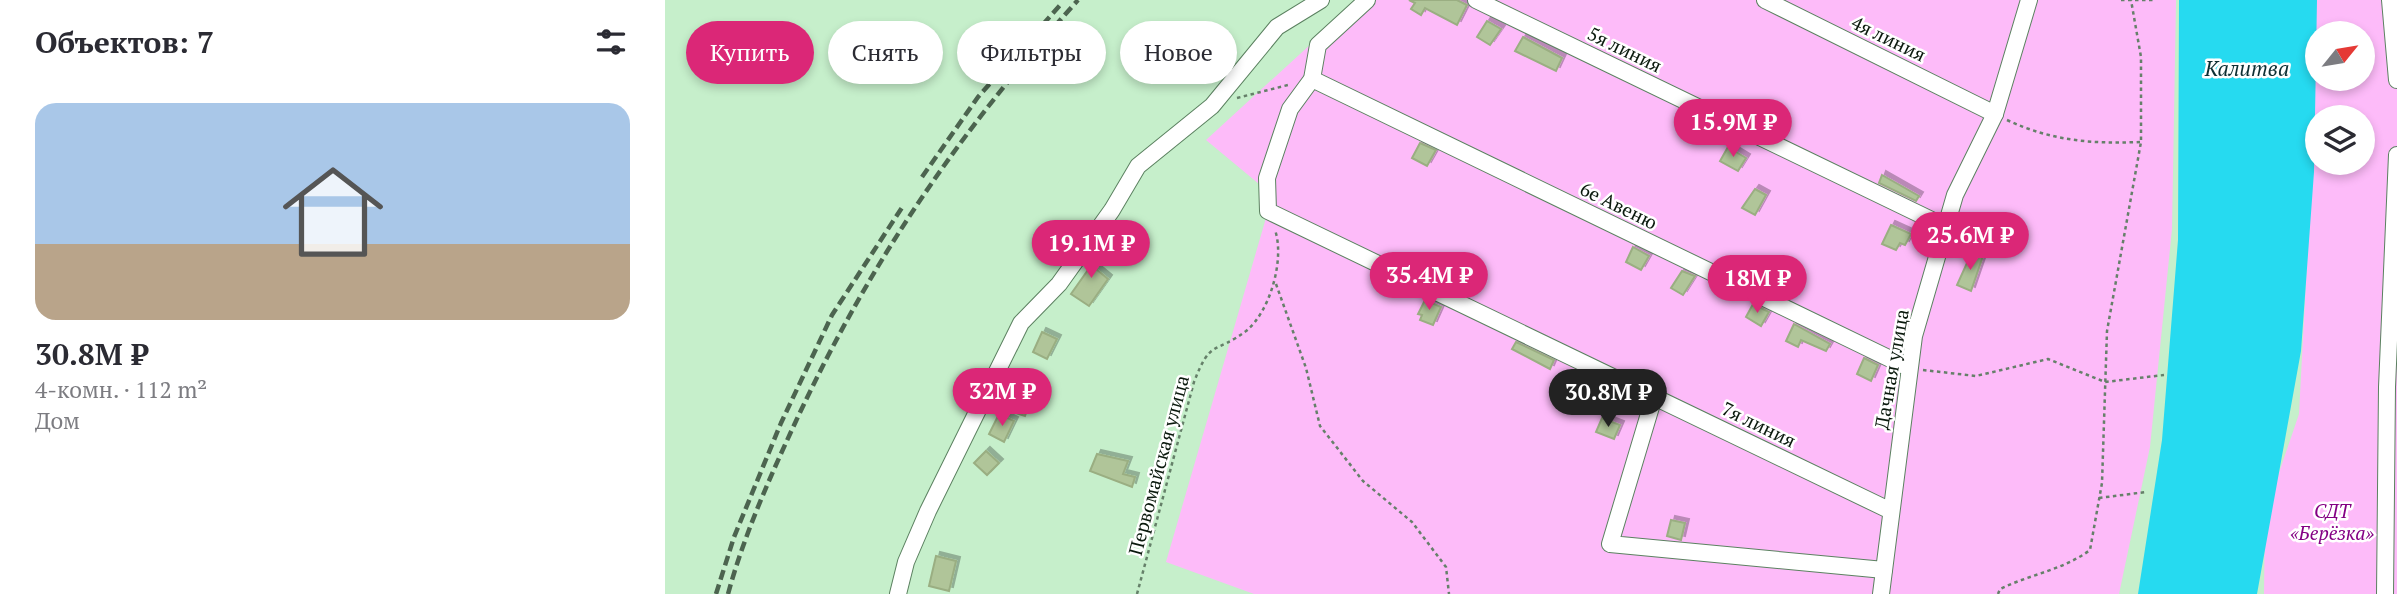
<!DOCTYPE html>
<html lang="ru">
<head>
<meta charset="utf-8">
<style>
	body { margin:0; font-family:"PT Serif",serif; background:#f2f2f3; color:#2b2b33; height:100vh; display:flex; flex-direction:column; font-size:26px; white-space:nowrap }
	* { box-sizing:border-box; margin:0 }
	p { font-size:23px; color:#7c7c81 }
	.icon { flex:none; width:38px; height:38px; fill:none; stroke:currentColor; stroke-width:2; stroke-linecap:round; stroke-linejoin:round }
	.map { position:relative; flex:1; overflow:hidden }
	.details { display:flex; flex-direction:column; background:#fff; width:665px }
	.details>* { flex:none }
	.hud { position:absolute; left:21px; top:21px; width:665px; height:63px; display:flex; gap:14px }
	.needle { width:46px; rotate:60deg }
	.tools { position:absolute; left:1640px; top:21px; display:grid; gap:14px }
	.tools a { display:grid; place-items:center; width:70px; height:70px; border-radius:50%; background:#fff; box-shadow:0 4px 10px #0003; font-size:35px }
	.price { position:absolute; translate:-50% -60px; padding:0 16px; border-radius:24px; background:#db2777; color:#fff; font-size:23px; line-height:46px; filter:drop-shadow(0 2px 4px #0008) }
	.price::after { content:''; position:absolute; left:50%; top:42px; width:21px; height:16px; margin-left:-10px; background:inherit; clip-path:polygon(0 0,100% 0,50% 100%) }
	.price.selected { background:#222; color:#fff }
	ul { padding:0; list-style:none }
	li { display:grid; align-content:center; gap:14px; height:371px; padding:0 35px }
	li span { display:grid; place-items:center; height:217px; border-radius:21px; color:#555 }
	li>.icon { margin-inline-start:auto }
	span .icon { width:126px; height:126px; fill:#fffc; stroke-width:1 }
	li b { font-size:30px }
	h2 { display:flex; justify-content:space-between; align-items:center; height:84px; padding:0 35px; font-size:30px }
	.tag { padding:0 24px; border-radius:32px; background:#fff; box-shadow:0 4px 10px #0003; font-size:24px; line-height:63px }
	.tag.selected { background:#db2777; color:#fff }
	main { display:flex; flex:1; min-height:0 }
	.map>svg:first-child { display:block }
	.green { fill:#fdbbf9; fill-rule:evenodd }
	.water { fill:#26daf0 }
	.building { fill:#b0c599; stroke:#9aae82; stroke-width:2; filter:url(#shadow) }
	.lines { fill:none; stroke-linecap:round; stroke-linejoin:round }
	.minor-casing { stroke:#5b8160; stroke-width:18 }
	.path { stroke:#658069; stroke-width:2.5; stroke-dasharray:3.5 3.5; stroke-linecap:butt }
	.minor { stroke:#fff; stroke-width:16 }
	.rail { stroke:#4c644f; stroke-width:4.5; stroke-dasharray:10 5; stroke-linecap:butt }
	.labels { text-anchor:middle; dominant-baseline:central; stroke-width:5; stroke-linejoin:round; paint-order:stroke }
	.street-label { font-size:19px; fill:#0a190d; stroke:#fff }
	.park-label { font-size:19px; font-style:italic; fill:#840084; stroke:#fff }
	.water-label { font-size:21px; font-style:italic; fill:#0d2f34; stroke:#fff }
</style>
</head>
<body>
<main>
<section class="details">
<h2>Объектов: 7<svg class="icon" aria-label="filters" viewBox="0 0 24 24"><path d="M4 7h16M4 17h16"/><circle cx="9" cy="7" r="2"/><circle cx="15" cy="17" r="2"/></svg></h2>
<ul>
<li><span style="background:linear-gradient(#a9c7e8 65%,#b9a48a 0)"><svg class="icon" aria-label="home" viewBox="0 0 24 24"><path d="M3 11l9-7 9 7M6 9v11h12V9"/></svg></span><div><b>30.8M ₽</b><p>4-комн. · 112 m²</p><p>Дом</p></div></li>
</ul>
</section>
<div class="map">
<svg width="1732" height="594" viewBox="0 0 1732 594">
	<defs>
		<filter id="shadow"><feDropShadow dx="4" dy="-4" stdDeviation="0" flood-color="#0004"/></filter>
	</defs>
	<rect width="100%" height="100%" fill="#c6efcb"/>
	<!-- green -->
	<g class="green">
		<path d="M 694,0 L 1511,0 L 1507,229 L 1485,447 L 1454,594 L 589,594 L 501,562 L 603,211 L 594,184 L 541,140 Z"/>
		<path d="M 1645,0 L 1732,0 L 1732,594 L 1599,594 L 1600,514 L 1634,414 L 1645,204 ZM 1652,33 L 1698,33 L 1698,79 L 1652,79 ZM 1652,117 L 1698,117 L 1698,163 L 1652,163 Z"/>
	</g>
	<!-- water -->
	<path class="water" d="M 1514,0 L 1652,0 L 1649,172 L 1636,351 L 1592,594 L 1473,594 L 1497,440 L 1513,240 Z"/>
	<!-- building -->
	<g class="building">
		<path d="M 744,0 L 792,0 L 802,5 L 792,25 L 760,8 L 756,15 L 746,9 L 750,3 Z"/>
		<path d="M 822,21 L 836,29 L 825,45 L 812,37 Z"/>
		<path d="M 858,37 L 897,58 L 891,71 L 850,51 Z"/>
		<path d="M 755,143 L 771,150 L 762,166 L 747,158 Z"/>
		<path d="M 1063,147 L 1081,158 L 1073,171 L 1055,161 Z"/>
		<path d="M 1217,175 L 1254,196 L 1251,201 L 1214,183 Z"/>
		<path d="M 1090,189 L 1101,195 L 1090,215 L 1077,208 Z"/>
		<path d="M 1226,225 L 1246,234 L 1240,245 L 1235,243 L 1231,250 L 1217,244 Z"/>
		<path d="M 968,247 L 984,256 L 976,270 L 961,262 Z"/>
		<path d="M 433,248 L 440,254 L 431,269 L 443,279 L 424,306 L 406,294 L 425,267 L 421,264 Z"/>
		<path d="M 1307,252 L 1318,256 L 1306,291 L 1292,285 Z"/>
		<path d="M 1017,271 L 1030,276 L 1018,295 L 1006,288 Z"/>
		<path d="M 760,300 L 776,307 L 768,325 L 755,320 L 757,315 L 753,314 Z"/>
		<path d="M 1088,304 L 1104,312 L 1096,326 L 1081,317 Z"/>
		<path d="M 1129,324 L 1165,344 L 1161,351 L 1136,340 L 1133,347 L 1121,341 Z"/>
		<path d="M 377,332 L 392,339 L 382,359 L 368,352 Z"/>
		<path d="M 851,342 L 889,360 L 885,369 L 847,349 Z"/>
		<path d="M 1199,358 L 1213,365 L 1206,381 L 1192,374 Z"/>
		<path d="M 347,377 L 368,391 L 360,416 L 345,411 L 351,398 L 338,388 Z"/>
		<path d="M 334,414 L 349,421 L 339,442 L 324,434 Z"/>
		<path d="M 937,418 L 955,425 L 949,439 L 931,432 Z"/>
		<path d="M 321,451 L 334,463 L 322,475 L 309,463 Z"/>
		<path d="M 432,454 L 463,461 L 458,474 L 470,477 L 467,487 L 425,471 Z"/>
		<path d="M 1006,520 L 1020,523 L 1016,540 L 1002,536 Z"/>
		<path d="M 271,556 L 291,561 L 284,591 L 264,586 Z"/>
	</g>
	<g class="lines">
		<defs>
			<g id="minor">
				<path d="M 702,0 L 653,45 L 647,79 L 625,109 L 602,178 L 603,211 L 1226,511"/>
				<path d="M 811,0 L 1281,227"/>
				<path d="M 1100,0 L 1330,114"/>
				<path d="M 1725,0 L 1732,80"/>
				<path d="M 647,79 L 1244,368"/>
				<path d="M 989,397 L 945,544 L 1219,570"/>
				<path d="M 233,594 L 241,562 L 263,511 L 356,323 L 394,284 L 447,210 L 473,166 L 547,106 L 612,27 L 656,0"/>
				<path d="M 1216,594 L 1249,336 L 1290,195 L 1330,114 L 1364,0"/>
				<path d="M 1720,594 L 1722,387 L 1732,155"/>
			</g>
		</defs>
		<!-- minor casing -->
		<use href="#minor" class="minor-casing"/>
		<!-- path -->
		<g class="path">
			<path d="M 1456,0 L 1489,0"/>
			<path d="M 572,98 L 623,85"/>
			<path d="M 1342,120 C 1387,141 1427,144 1475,142"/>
			<path d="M 611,284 L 641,368 L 655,426 L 698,481 L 747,522 L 781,567 L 784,594"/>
			<path d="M 1258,370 L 1311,376 L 1383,359 L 1440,382 L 1499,375"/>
			<path d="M 1434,498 L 1481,492"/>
			<path d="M 472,594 L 529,382 C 546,338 549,355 581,331 C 605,312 620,259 610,230"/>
			<path d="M 1333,594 L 1335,589 C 1366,574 1398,570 1425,550 L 1437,483 L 1442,331 L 1476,142 L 1476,57 L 1466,0"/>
		</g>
		<!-- minor -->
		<use href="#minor" class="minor"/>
		<!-- rail -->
		<g class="rail">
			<path d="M 257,177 L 313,97 L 397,3"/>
			<path d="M 51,594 L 69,537 L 116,423 L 167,315 L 238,206"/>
			<path d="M 63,594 C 79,535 105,477 131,421 C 206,260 294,132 413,0"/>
		</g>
	</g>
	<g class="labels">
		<!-- street labels -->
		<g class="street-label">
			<text transform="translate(1224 38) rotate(26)">4я линия</text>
			<text transform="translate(960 49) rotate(26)">5я линия</text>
			<text transform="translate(954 205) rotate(26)">6е Авеню</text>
			<text transform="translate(1226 369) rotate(-80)">Дачная улица</text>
			<text transform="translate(1094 424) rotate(26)">7я линия</text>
			<text transform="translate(493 465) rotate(-75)">Первомайская улица</text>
		</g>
		<!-- park labels -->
		<g class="park-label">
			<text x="1667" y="510">СДТ<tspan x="1667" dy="22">«Берёзка»</tspan></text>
		</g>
		<!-- water labels -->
		<g class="water-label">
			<text x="1582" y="68">Калитва</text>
		</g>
	</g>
</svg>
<div class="tools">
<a><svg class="needle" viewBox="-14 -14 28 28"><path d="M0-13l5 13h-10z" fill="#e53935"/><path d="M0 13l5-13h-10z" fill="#7c7c81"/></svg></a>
<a><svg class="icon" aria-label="layers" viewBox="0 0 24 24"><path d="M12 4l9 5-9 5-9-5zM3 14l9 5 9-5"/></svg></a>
</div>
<b class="price" style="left:1068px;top:159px">15.9M ₽</b>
<b class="price" style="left:1305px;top:272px">25.6M ₽</b>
<b class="price" style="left:426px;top:280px">19.1M ₽</b>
<b class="price" style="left:764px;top:312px">35.4M ₽</b>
<b class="price" style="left:1092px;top:315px">18M ₽</b>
<b class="price" style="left:337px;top:428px">32M ₽</b>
<b class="price selected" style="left:943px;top:429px">30.8M ₽</b>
<div class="hud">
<a class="tag selected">Купить</a>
<a class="tag">Снять</a>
<a class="tag">Фильтры</a>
<a class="tag">Новое</a>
</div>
</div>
</main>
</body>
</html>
